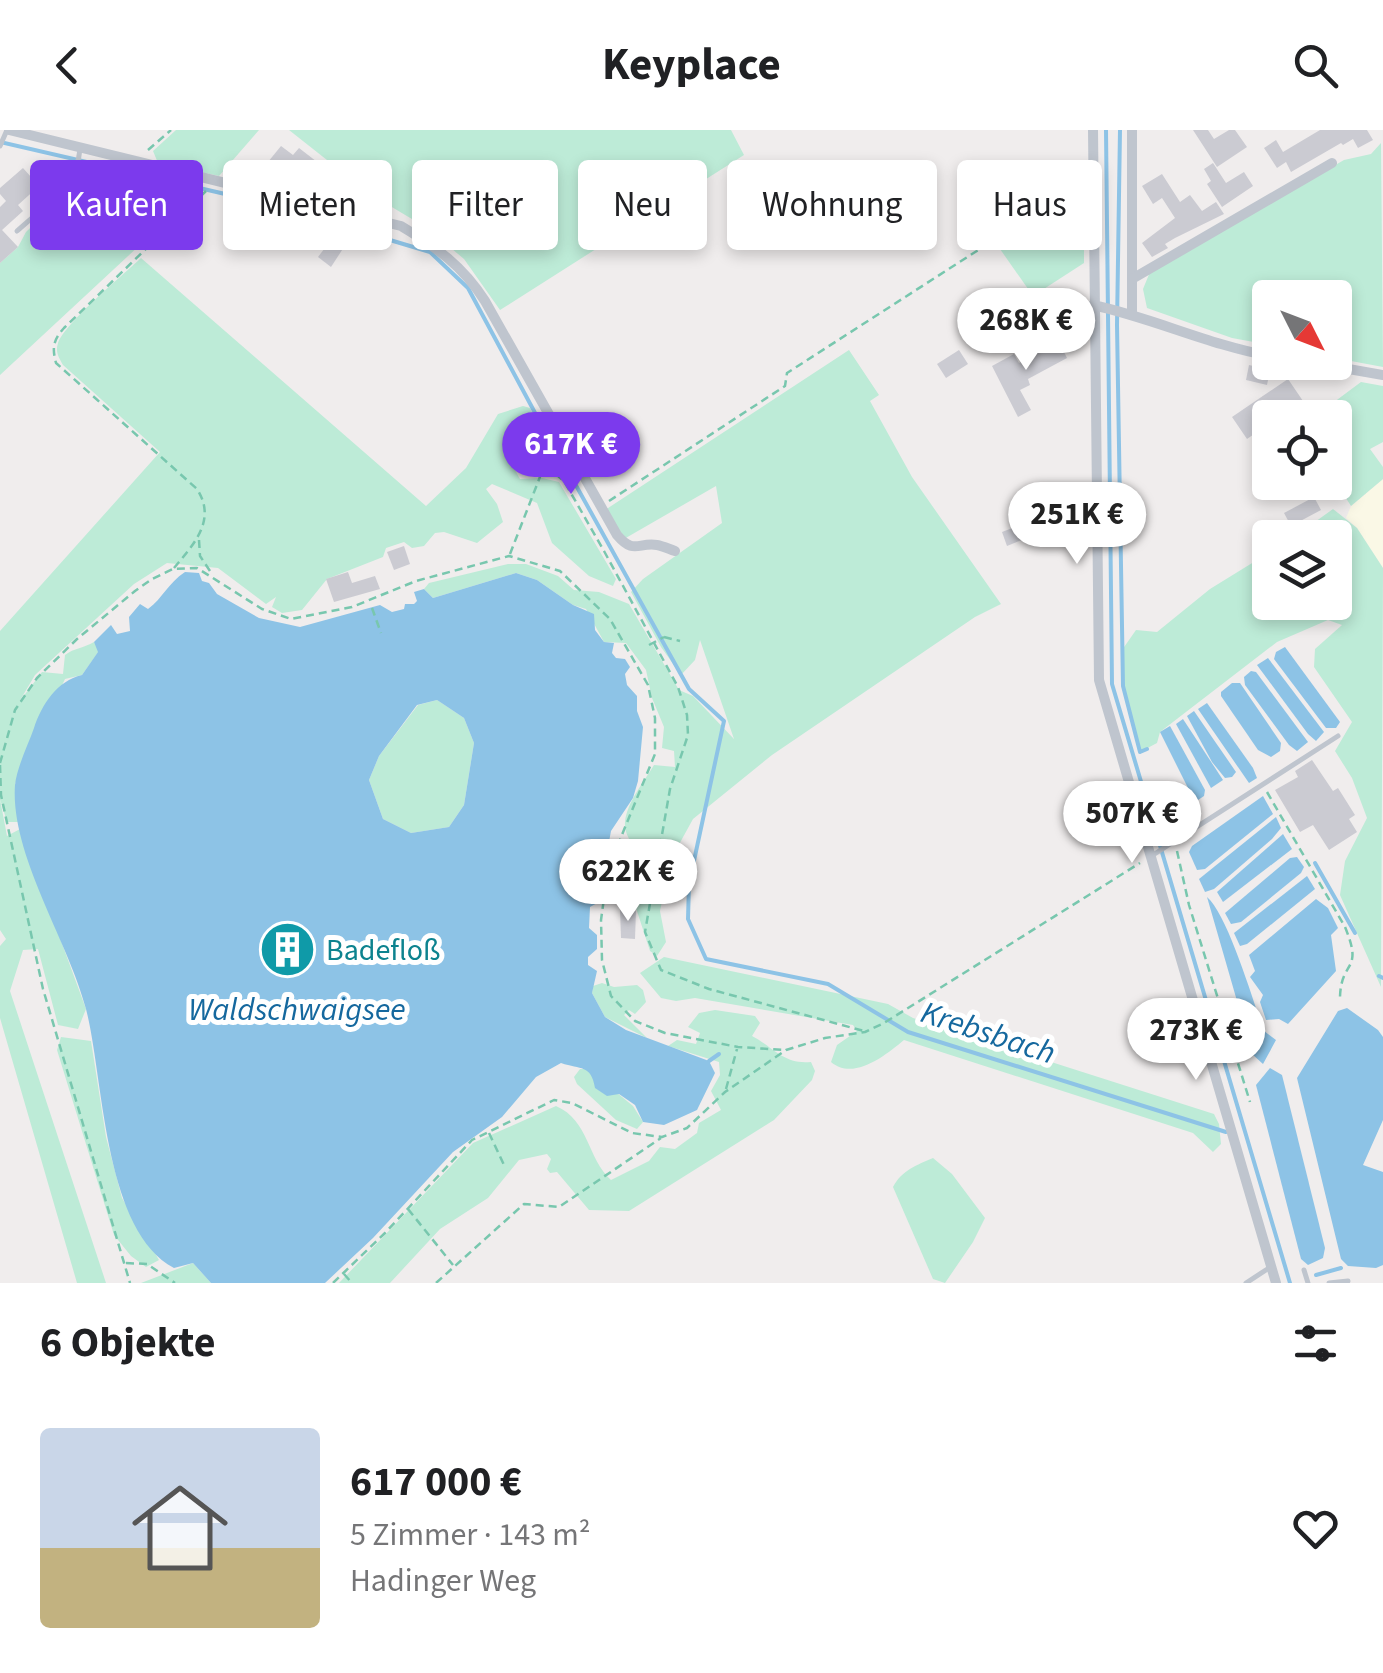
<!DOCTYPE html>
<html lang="de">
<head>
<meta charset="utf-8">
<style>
	body { margin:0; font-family:"Source Sans 3",sans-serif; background:#f6f6f6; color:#202124; height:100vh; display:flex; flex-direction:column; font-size:38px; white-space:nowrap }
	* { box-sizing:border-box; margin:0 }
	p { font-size:32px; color:#757577 }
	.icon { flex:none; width:55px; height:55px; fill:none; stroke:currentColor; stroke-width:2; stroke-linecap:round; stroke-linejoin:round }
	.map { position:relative; height:1153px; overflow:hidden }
	.sheet { display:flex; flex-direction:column; background:#fff; flex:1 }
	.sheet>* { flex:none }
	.hud { position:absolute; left:30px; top:30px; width:1325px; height:90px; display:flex; gap:20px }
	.needle { width:65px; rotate:132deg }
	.buttons { position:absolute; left:1252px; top:150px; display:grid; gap:20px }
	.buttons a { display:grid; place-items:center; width:100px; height:100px; border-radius:10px; background:#fff; box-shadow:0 5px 15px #0003; font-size:50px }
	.price { position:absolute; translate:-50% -85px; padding:0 22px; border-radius:35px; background:#fff; color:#222; font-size:32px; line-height:65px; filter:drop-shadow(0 2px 5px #0008) }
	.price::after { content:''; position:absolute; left:50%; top:60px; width:30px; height:22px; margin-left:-15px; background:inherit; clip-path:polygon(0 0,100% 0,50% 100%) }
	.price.on { background:#7c3aed; color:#fff }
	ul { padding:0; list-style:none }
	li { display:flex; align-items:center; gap:30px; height:250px; padding:0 40px }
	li+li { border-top:2px solid #e0e0e0 }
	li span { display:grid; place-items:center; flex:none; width:280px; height:200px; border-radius:10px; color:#555 }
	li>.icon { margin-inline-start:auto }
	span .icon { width:120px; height:120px; fill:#fffc; stroke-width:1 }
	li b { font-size:42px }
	h2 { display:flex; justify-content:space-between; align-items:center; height:120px; padding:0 40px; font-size:42px }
	.chip { padding:0 35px; border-radius:10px; background:#fff; box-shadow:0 5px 15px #0003; font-size:35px; line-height:90px }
	.chip.on { background:#7c3aed; color:#fff }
	header { display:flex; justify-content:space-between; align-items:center; height:130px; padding:0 40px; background:#fff; font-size:45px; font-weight:700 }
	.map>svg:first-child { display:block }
	.commercial { fill:#faf8e6 }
	.green { fill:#bdebd7 }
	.water { fill:#8dc3e6; fill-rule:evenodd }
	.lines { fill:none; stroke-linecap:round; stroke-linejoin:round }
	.stream { stroke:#8dc3e6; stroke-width:4 }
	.building { fill:#cbcbd2 }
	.path { stroke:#78c7ae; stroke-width:2.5; stroke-dasharray:8 5; stroke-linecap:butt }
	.lane { stroke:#bfc5ce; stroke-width:5 }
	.street { stroke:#bfc5ce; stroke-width:10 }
	.path-bridge { stroke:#78c7ae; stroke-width:2.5; stroke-dasharray:8 5; stroke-linecap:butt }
	.labels { text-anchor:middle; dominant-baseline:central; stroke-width:10; stroke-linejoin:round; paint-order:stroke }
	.culture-label { font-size:30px; fill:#0d838f; stroke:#fff; text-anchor:start }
	.water-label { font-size:32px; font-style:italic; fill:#15689e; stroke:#fff }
</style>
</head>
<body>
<header><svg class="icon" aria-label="back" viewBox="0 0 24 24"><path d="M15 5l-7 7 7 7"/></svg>Keyplace<svg class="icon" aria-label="search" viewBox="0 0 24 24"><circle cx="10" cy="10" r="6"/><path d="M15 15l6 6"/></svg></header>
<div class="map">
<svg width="1383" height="1153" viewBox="0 0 1383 1153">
	<rect width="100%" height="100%" fill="#f0eded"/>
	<!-- commercial -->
	<path class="commercial" d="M 1383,349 L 1383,438 L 1357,398 L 1346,388 L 1351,376 Z"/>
	<!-- green -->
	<g class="green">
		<path d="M 176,0 L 259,0 L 219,46 L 158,33 L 153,21 Z"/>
		<path d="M 289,0 L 731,0 L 744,25 L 500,180 L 464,129 L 427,98 L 370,64 Z"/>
		<path d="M 1381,13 L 1383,237 L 1335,228 L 1335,168 L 1270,168 L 1270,215 L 1232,208 L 1147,178 L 1143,159 L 1150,142 L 1344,30 L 1371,24 Z"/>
		<path d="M 99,37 L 198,61 L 0,245 L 0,133 L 18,117 L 26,102 L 77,52 L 91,54 Z"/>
		<path d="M 1077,67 L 1084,71 L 1084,133 L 1033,166 L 1000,119 Z"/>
		<path d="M 141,128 L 426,376 L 466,338 L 498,284 L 523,276 L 530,278 L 545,307 L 546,317 L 515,340 L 520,349 L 542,348 L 559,352 L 616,449 L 613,456 L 589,446 L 552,413 L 537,373 L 492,354 L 486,359 L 497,374 L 503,392 L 477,413 L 444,402 L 435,403 L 424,416 L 412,418 L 404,412 L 386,418 L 383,427 L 327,449 L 302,480 L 282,483 L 272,477 L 276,467 L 266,474 L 218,438 L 167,433 L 134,454 L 35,545 L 19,572 L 42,542 L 63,544 L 65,525 C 74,518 84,518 94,512 L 99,521 L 82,545 L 65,549 L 15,654 L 19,692 L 7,692 L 0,669 L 7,706 L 20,699 L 86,879 L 78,899 L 58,895 L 38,819 L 23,820 L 10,861 L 106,1153 L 77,1153 L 0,888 L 0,816 L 6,809 L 0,800 L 0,501 L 160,322 L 63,235 C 59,228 55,222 58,213 C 66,192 122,146 141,128 Z"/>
		<path d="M 849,220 L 879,265 L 870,271 L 912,347 L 1001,474 L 975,487 L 772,625 L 693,689 L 671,729 L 660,781 L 666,812 L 657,826 L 650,821 L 636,778 L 627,774 C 632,756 640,739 634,720 C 631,710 624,704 625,692 C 627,672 644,652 654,635 L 675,637 L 674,621 L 662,618 L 664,597 L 652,568 L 646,540 L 626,513 L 604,512 L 586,479 L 573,475 L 537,450 L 516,443 L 433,468 L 424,459 L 429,453 L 508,434 L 526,434 L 558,446 L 574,460 L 599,462 L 629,474 L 679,560 L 693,566 L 734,609 L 700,510 L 695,530 L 681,545 L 661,517 L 631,462 L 643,449 L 722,393 L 716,356 L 624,409 L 605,380 Z"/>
		<path d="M 1361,252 L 1383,256 L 1383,312 L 1370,319 L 1383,337 L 1383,349 L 1351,376 L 1335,351 L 1335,288 L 1314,287 Z"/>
		<path d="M 1333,379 L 1357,398 L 1383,438 L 1381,857 L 1340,765 L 1345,731 L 1367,688 L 1352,648 L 1335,621 L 1352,592 L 1314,537 L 1315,519 L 1342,495 L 1328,490 L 1277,512 L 1160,602 L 1157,613 L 1140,622 L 1123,556 L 1122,520 L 1136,500 L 1157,502 L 1210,459 L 1270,422 L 1270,472 L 1335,472 L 1335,408 L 1294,407 Z"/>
		<path d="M 437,570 L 464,588 L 474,613 L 464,675 L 449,697 L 411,703 L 383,689 L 369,650 L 379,626 L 418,575 Z"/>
		<path d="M 664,827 L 888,874 L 913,888 L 1214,984 L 1219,994 L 1221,1014 L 1213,1022 L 1193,1003 L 904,910 C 885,926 853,951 831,932 L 837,915 L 857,901 L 853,895 L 695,868 L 676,871 L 661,868 L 640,843 Z"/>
		<path d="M 602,853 L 614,857 L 637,855 L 643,860 L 646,872 L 635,884 L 629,880 L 624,885 L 647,908 L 605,887 L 592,863 L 593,856 Z"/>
		<path d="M 715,880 L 755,886 L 760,893 L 752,906 C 773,917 784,935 811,932 L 815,941 L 812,950 L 774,990 L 629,1081 L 589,1080 L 557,1042 L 550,1043 L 547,1039 L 551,1029 L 547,1024 L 519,1030 L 488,1068 L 440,1099 L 390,1153 L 339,1153 L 473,1013 L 556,976 C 589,990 587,1028 611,1050 L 649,1031 L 660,1017 L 675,1019 L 697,1003 L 699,993 L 721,980 L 711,961 L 720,945 L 719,932 L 668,916 L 677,910 L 696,914 L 700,903 L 688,897 L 699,883 Z"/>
		<path d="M 61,907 L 91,911 L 106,1007 L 122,1068 L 159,1130 L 146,1137 L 131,1126 L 114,1105 L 57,920 Z"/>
		<path d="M 580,939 L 588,939 L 633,976 L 643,992 L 637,999 L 616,990 L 577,954 L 574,947 Z"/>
		<path d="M 933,1028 L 952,1044 L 985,1088 L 973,1112 L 945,1153 L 933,1149 L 893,1057 C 902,1040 917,1035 933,1028 Z"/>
		<path d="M 193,1133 L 211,1153 L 141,1153 Z"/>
	</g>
	<!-- water -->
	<g class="water">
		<path d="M 185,442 L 199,443 L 202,451 L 209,453 L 217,464 L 259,488 L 300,497 L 380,475 L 392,482 L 404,479 L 405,474 L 414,474 L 417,471 L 414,462 L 424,459 L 433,468 L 516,443 L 537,450 L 573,475 L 594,484 L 595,500 L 604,512 L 614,513 L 612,523 L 616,528 L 625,529 L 630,537 L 625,544 L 627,555 L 637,566 L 637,581 L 643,597 L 638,651 L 633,668 L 611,701 L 603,744 L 596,751 L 599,772 L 590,777 L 589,798 L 597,805 L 597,819 L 588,827 L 588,835 L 597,841 L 592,863 L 605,887 L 626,900 L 709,931 L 715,943 L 697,980 L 664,995 L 643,992 L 635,975 L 619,964 L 607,966 L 595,958 C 591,934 581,940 561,933 L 536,947 L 502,987 L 453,1022 L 373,1108 L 325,1153 L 211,1153 L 193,1133 L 174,1138 C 103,1100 104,948 86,879 C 69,812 10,725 15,655 C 17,637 28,615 34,598 C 42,574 57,551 82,545 L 98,522 L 94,512 L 111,495 L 117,504 L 130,501 L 129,487 L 140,474 L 148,479 C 163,468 168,453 185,442 ZM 437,570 L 464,588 L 474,613 L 464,675 L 449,697 L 411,703 L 383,689 L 369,650 L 379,626 L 417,575 Z"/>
		<path d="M 1285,517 L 1340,592 L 1336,598 L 1326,598 L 1274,529 L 1276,522 Z"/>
		<path d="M 1268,528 L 1324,602 L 1316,611 L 1308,604 L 1257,535 Z"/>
		<path d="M 1251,541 L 1256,542 L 1308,612 L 1297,621 L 1289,615 L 1245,555 L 1244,547 Z"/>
		<path d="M 1232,553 L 1240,553 L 1281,613 L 1280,621 L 1271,627 L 1258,620 L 1221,566 L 1221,562 Z"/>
		<path d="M 1207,573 L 1253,638 L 1257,648 L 1249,653 L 1198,579 Z"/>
		<path d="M 1194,581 L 1236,642 L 1232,647 L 1225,648 L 1212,632 L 1187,586 Z"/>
		<path d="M 1183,589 L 1223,650 L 1211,658 L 1176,594 Z"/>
		<path d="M 1170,596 L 1205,660 L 1204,666 L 1195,672 L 1160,602 Z"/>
		<path d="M 1263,666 L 1273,684 L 1205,739 L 1197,740 L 1189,722 L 1192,716 Z"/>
		<path d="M 1276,687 L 1281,698 L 1272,709 L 1214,759 L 1205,762 L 1199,749 Z"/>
		<path d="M 1283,704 L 1292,719 L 1223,772 L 1217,762 Z"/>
		<path d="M 1297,727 L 1304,737 L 1301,743 L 1241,792 L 1231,794 L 1225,783 L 1290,728 Z"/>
		<path d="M 1307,746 L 1315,759 L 1247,814 L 1240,816 L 1234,803 Z"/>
		<path d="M 1207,767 C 1228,785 1253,871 1264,901 L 1276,910 L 1263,934 L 1252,924 L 1255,913 L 1248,909 Z"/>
		<path d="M 1316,769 L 1328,778 L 1338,798 L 1331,805 L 1336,841 L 1288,894 L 1279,889 L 1266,890 L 1260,872 L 1263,865 L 1250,847 L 1255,841 L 1249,825 Z"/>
		<path d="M 1347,878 L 1378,900 L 1383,907 L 1383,990 L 1363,1035 L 1383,1042 L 1383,1135 L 1376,1138 L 1348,1136 L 1341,1129 L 1297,948 L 1338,881 Z"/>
		<path d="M 1270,938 L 1282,945 L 1325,1118 L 1323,1128 L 1308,1135 L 1301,1129 L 1256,955 Z"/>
	</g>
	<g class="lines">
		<!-- stream -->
		<g class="stream">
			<path d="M 1106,0 L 1112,554 L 1290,1153"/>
			<path d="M 1120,0 L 1117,195 L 1123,556 L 1140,622 L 1147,619"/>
			<path d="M 0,12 L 273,75 L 430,122 L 468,158 L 548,307"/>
			<path d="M 558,323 L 689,559 L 724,591 L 689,754 L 688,789 L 706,829 L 828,854 L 908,902 L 1226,1002"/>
			<path d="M 1315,733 L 1355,803"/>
			<path d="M 1379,846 L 1383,848"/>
			<path d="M 709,931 L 719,924"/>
			<path d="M 1316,1145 L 1341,1138"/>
		</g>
	</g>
	<!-- building -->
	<g class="building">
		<path d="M 1193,0 L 1208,0 L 1214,9 L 1229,0 L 1235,0 L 1247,17 L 1217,37 Z"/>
		<path d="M 1320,0 L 1367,0 L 1373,10 L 1358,18 L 1353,9 L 1343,15 L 1341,13 L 1291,42 L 1286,32 L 1277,38 L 1264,18 L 1276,10 L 1283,22 Z"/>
		<path d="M 281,16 L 293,25 L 299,18 L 321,35 L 316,41 L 324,46 L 313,60 L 285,37 L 281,42 L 268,32 Z"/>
		<path d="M 1213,33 L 1226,53 L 1244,42 L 1253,56 L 1222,77 L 1207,54 L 1211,51 L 1204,39 Z"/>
		<path d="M 23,38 L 39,56 L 18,75 L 23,81 L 2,100 L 18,117 L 0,133 L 0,77 L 6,71 L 0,64 L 0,58 Z"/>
		<path d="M 1162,44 L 1180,72 L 1190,65 L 1202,81 L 1216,72 L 1224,84 L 1175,108 L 1165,114 L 1168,118 L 1152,127 L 1142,113 L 1175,88 L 1162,68 L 1153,74 L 1142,56 Z"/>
		<path d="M 334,106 L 346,114 L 331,137 L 318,127 Z"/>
		<path d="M 1050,212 L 1052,215 L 1059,212 L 1067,228 L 1028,249 L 1030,255 L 1020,260 L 1031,280 L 1018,287 L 992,236 L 1014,224 L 1019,233 L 1042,220 L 1041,217 Z"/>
		<path d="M 959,220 L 968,234 L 946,248 L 937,234 Z"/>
		<path d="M 1249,235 L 1270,240 L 1267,255 L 1246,250 Z"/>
		<path d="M 1288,249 L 1303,271 L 1278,288 L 1270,288 L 1270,293 L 1247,309 L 1232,287 Z"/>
		<path d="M 1314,367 L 1321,380 L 1291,396 L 1284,383 Z"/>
		<path d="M 1061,373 L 1067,389 L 1033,401 L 1034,405 L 1007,416 L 1002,402 L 1033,390 L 1032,387 L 1046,382 L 1044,379 Z"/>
		<path d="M 404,416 L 410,434 L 394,440 L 387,422 Z"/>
		<path d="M 348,442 L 352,453 L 375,446 L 380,459 L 334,472 L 326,449 Z"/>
		<path d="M 1312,630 L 1333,661 L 1338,658 L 1355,685 L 1349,689 L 1357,702 L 1329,720 L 1313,695 L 1300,702 L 1275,660 L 1298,647 L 1295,641 Z"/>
		<path d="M 620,780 L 636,781 L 635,809 L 621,808 Z"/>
	</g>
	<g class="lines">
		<!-- path -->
		<g class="path">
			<path d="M 148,20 L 171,0"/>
			<path d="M 546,336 L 564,351 L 604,421 L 678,557 L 687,585 L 688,605 L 670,659 L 645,802 L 661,840 L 709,859 L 864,901"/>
			<path d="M 609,371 L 785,256 L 787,243 L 1084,52"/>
			<path d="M 199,410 L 200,426 L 212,444"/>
			<path d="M 510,424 L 552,316"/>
			<path d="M 174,438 C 194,414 217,390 197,359 L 56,233 C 52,218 53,210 64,198 L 206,61"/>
			<path d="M 372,478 L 381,503"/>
			<path d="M 664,507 L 680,511"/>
			<path d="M 0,633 L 15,580 L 37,548 L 77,509 L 135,461 L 152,449 L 173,439 L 197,438 L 262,479 L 291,489 L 352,477 L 416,451 L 509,426 L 560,441 L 610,489 L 648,555 L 655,588 L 655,624 L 608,739 L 601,790 L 602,830 L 611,866 L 635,891 L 665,903 L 738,917 L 786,920"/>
			<path d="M 0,635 L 1,665 L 43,859 L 130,1153"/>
			<path d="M 1267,662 L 1345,797 C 1364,843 1341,829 1340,867"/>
			<path d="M 1177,721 L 1189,775 L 1250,972"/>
			<path d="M 726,959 L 737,919"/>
			<path d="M 489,1003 L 504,1035"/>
			<path d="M 408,1079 L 453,1135"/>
			<path d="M 126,1133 L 147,1134 L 175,1153"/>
			<path d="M 344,1144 L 352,1153"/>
			<path d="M 333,1153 L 385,1103 L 472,1010 L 554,970 L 572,973 L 632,1003 L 662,1007 L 687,998 L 725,962 L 786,920 L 825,908 L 865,902 L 884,893 L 1140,733"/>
			<path d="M 436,1153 L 524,1074 L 559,1077 L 661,1008"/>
		</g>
		<!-- lane -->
		<g class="lane">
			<path d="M 0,16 L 7,0"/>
			<path d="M 17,101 C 41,79 78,54 80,19"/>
			<path d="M 1153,725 L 1338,606"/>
			<path d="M 1304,1140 L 1308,1153"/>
			<path d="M 1246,1153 L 1269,1138"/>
			<path d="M 1329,1153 L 1348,1151"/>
		</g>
		<!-- street -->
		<g class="street">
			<path d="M 9,0 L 401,96 C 436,117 463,136 485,171 L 617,405 C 634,425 638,412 657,415 C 663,416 669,419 675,421"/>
			<path d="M 1093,0 L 1099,550 L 1276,1153"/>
			<path d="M 1132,0 L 1132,183"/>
			<path d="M 1132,149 L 1332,33"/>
			<path d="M 1093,175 C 1153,188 1209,215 1270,226"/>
			<path d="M 1309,232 L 1383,245"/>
		</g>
		<!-- path-bridge -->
		<path class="path-bridge" d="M 649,515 L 664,507"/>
	</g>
	<!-- icons -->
	<defs>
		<symbol id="building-disc" viewBox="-11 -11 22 22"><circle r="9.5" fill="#0f9aa8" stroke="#fff"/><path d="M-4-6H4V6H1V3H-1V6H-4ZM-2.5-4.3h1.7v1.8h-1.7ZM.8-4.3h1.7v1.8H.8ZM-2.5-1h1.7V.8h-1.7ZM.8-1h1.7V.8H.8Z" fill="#fff"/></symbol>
	</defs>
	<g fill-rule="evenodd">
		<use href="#building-disc" x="256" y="788" width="63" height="63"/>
	</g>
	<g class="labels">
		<!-- culture labels -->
		<g class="culture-label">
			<text x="326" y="820">Badefloß</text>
		</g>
		<!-- water labels -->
		<g class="water-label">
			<text x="297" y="880">Waldschwaigsee</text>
			<text transform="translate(988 903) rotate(18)">Krebsbach</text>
		</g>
	</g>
</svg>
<div class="buttons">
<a><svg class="needle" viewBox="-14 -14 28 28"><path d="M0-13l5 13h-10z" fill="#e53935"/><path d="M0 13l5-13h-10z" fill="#757577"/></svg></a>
<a><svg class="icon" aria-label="locate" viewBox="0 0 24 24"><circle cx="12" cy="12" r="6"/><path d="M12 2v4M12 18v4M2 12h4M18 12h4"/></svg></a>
<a><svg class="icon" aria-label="layers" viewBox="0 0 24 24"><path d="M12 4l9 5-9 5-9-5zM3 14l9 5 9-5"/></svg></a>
</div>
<b class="price" style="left:1026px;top:243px">268K €</b>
<b class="price on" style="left:571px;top:367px">617K €</b>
<b class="price" style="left:1077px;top:437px">251K €</b>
<b class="price" style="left:1132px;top:736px">507K €</b>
<b class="price" style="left:628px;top:794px">622K €</b>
<b class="price" style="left:1196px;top:953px">273K €</b>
<div class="hud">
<a class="chip on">Kaufen</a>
<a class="chip">Mieten</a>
<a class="chip">Filter</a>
<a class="chip">Neu</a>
<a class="chip">Wohnung</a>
<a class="chip">Haus</a>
</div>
</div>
<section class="sheet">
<h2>6 Objekte<svg class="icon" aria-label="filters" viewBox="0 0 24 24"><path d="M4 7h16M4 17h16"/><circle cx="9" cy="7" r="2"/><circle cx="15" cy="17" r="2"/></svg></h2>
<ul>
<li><span style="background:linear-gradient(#c9d6e8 60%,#c2b280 0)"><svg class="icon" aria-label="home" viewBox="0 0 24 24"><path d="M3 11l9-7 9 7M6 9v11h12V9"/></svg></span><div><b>617 000 €</b><p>5 Zimmer · 143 m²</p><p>Hadinger Weg</p></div><svg class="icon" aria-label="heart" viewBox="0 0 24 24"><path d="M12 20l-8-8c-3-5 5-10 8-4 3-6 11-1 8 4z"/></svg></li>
</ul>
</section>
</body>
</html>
